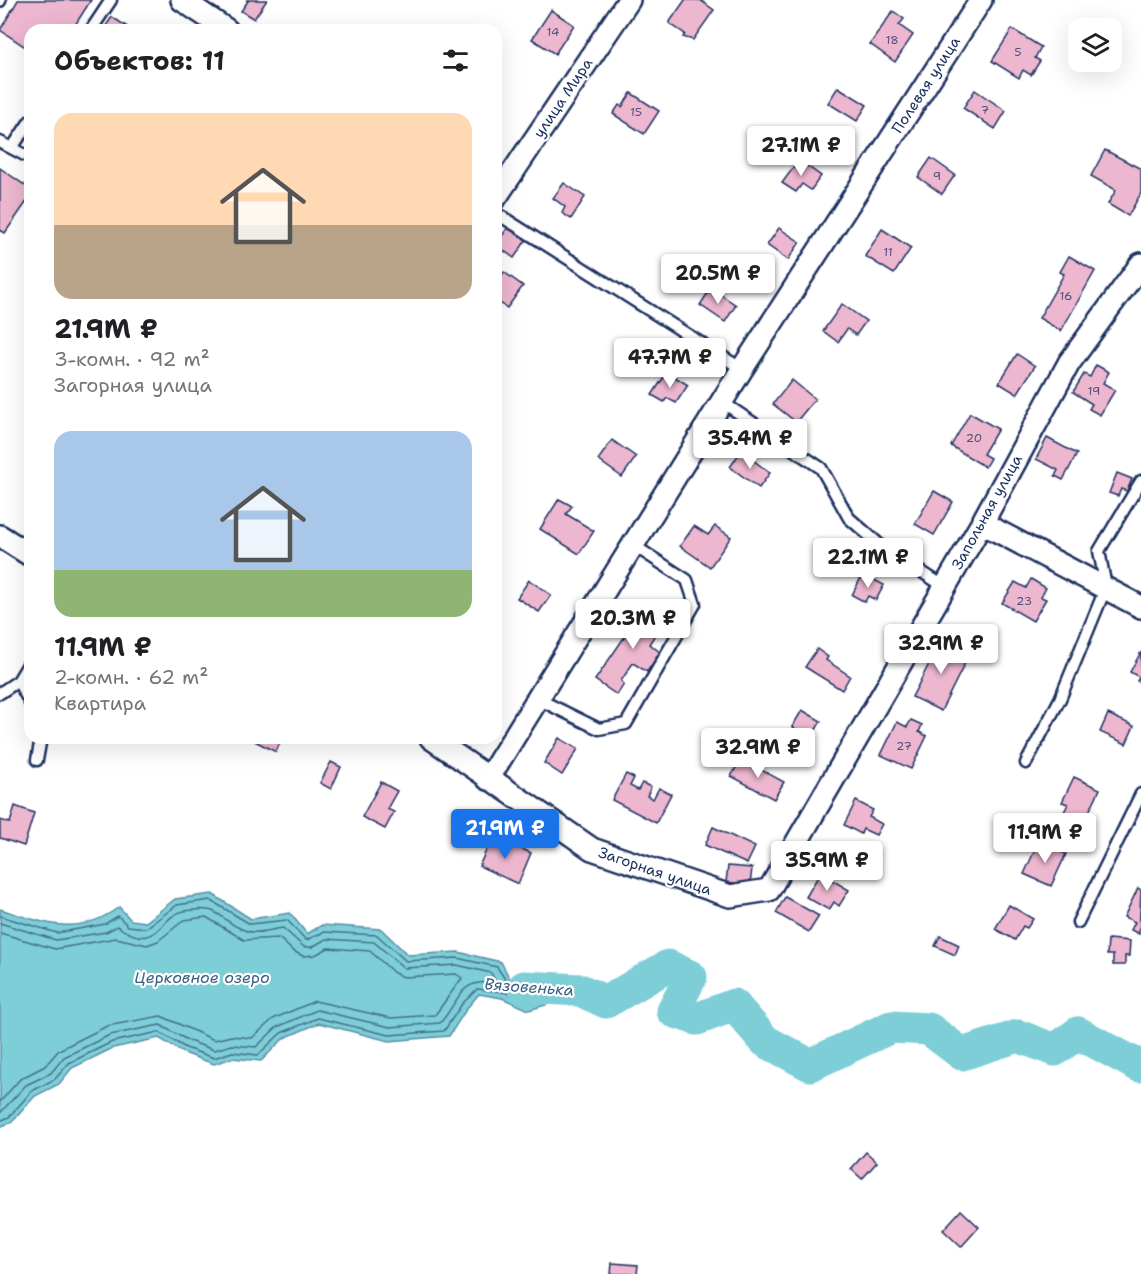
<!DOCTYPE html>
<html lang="ru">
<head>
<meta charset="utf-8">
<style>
	body { margin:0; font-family:"Shantell Sans",sans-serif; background:#f6f6f6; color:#202124; height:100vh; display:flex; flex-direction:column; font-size:22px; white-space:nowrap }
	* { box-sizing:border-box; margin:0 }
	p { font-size:20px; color:#757577 }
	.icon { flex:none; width:33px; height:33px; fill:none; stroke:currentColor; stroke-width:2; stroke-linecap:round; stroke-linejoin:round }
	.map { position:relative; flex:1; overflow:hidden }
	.panel { position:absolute; left:24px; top:24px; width:478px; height:720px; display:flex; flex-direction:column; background:#fff; border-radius:18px; box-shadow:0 6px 24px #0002 }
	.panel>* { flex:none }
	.buttons { position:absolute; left:1068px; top:18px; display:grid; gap:12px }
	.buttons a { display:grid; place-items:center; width:54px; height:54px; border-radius:12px; background:#fff; box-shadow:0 6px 24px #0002; font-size:30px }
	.price { position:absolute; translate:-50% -51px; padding:0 14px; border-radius:6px; background:#fff; color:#222; font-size:20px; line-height:39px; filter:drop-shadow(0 2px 3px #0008) }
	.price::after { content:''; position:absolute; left:50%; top:36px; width:18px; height:14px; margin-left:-9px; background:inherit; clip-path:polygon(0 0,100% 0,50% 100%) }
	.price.active { background:#1a73e8; color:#fff }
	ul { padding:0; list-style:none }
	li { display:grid; align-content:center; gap:12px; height:318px; padding:0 30px }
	li span { display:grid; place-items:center; height:186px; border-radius:18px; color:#555 }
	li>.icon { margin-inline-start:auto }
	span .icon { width:108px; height:108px; fill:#fffc; stroke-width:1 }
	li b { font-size:26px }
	h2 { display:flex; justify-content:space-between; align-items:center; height:72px; padding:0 30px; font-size:26px }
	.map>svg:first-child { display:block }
	.water { fill:#7eced7; stroke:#568ea7; stroke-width:1.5 }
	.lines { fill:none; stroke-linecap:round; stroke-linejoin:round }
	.shore { stroke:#436f8e; stroke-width:1.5 }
	.river { stroke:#7eced7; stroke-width:33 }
	.building { fill:#edb7d0; stroke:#1b2f5e; stroke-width:1.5 }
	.lane-casing { stroke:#1b2f5e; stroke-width:15 }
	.street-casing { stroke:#1b2f5e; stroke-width:26 }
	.lane { stroke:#fff; stroke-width:10 }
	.street { stroke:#fff; stroke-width:21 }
	.labels { text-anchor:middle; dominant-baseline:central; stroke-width:4.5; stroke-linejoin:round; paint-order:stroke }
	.number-label { font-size:12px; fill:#50517a }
	.street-label { font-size:15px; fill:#1b2f5e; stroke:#fff }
	.water-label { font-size:16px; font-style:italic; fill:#395f82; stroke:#fff }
</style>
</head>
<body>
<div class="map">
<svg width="1141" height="1274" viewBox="0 0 1141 1274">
	<rect width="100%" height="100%" fill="#fff"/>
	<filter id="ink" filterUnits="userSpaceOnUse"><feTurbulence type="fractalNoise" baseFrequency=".0167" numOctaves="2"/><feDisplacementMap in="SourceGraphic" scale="12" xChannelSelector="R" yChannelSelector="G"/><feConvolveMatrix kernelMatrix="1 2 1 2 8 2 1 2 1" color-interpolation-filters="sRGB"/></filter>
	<g filter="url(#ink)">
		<!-- water -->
		<path class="water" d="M 212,894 L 251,919 L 290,913 L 307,934 L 322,925 L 381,929 L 408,955 L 458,952 L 501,962 L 510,979 L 570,982 L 569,998 L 529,1010 L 502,998 L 479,994 L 467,1008 L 449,1036 L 389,1041 L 319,1023 L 284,1038 L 261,1061 L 232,1058 L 214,1064 L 184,1053 L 159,1038 L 113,1048 L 72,1068 L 59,1084 L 35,1096 L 12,1122 L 0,1127 L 0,909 C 44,923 78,938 119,907 L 131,920 L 146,922 L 175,899 Z"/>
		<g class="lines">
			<!-- shore -->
			<g class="shore">
				<path d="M 0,916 L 57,933 L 105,924 L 118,916 L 128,926 L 146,928 L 177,905 L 210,900 L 250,924 L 287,920 L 306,940 L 324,932 L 377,935 L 406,961 L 457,958 L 497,967 L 509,985 L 560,988 L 563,991 L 529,1003 L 504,992 L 477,989 L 462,1004 L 444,1031 L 389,1035 L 318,1018 L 281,1033 L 258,1055 L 232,1052 L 214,1058 L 186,1048 L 159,1032 L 112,1042 L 69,1063 L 55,1079 L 32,1091 L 9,1117 L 0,1121"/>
				<path d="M 0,923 L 56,940 L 106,932 L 117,926 C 158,955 158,916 184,911 C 225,904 216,921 247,931 C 257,935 272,929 283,928 L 304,947 L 312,947 L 326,939 L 374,942 L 404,968 L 457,965 L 491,973 L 495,980 L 492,983 C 458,979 459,1003 440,1023 L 390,1027 L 317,1010 L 277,1027 L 256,1047 L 232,1045 L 214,1050 L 189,1041 L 160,1025 L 110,1035 L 64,1057 L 51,1073 L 26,1085 L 0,1113"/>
				<path d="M 0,933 L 55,949 L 116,938 L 147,945 L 158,941 L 184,920 L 206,917 L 244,940 L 279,938 L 293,951 L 303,956 L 315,955 L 328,948 L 370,951 L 394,973 L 404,977 L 456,974 L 462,978 L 435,1015 L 391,1018 L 315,1001 L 273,1019 L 252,1038 L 231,1036 L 214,1040 L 161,1016 L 107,1026 L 59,1050 L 45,1066 L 20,1079 L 0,1102"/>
			</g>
			<!-- river -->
			<path class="river" d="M 524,987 L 580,990 L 606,1002 L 668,966 L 691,977 L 673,1011 L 697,1019 L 734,1005 L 765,1041 L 810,1065 L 891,1027 L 929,1029 L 962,1054 L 1018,1036 L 1055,1050 L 1078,1033 L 1139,1066 L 1141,1064"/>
		</g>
		<!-- building -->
		<g class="building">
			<path d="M 18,0 L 91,0 L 72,30 L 30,30 L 30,50 L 0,30 Z"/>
			<path d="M 246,0 L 267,0 L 254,19 L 241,11 L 248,1 Z"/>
			<path d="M 685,0 L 700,0 L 714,10 L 693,40 L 683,37 L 685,34 L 669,23 Z"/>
			<path d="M 551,10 L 574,25 L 555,54 L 532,39 Z"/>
			<path d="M 893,11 L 904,19 L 899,25 L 913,35 L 895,62 L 870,44 Z"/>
			<path d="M 112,17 L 132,30 L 103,30 Z"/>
			<path d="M 1012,29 L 1041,47 L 1035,58 L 1040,61 L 1031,75 L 1023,70 L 1019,78 L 992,61 Z"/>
			<path d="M 838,87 L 867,105 L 857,121 L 828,103 Z"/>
			<path d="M 975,90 L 1006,111 L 995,129 L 963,108 Z"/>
			<path d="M 631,93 L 659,111 L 644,134 L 613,114 L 619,105 L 622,107 Z"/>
			<path d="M 1105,150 L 1141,169 L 1141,193 L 1128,216 L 1108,204 L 1116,190 L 1091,176 Z"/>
			<path d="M 931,158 L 955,175 L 942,194 L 918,177 Z"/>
			<path d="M 799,160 L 821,176 L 811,190 L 802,184 L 796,192 L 782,183 Z"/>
			<path d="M 0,168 L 30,189 L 30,197 L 5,233 L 0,230 Z"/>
			<path d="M 564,183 L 585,197 L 571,219 L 562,213 L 565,207 L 553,198 Z"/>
			<path d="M 508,227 L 527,239 L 514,258 L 496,245 Z"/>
			<path d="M 779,228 L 800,242 L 788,260 L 767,245 Z"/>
			<path d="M 882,229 L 911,248 L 894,274 L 865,256 Z"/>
			<path d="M 1069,256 L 1095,271 L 1061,331 L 1039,318 L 1064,274 L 1060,272 Z"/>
			<path d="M 504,272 L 523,286 L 507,308 L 496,300 L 496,282 Z"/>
			<path d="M 711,288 L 736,305 L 725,322 L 700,305 Z"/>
			<path d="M 842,304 L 866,321 L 856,335 L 847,329 L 838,342 L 823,331 Z"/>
			<path d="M 1017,354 L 1035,366 L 1017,394 L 999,383 Z"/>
			<path d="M 1096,365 L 1109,372 L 1103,383 L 1115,390 L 1100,415 L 1089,409 L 1092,404 L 1073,392 L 1084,374 L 1090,377 Z"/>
			<path d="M 667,372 L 688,385 L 676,403 L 667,398 L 664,402 L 652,395 Z"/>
			<path d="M 792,380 L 815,399 L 796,422 L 773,404 Z"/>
			<path d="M 970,413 L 998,429 L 983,454 L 990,458 L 985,467 L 951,446 Z"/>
			<path d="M 1047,438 L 1077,454 L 1063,480 L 1055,476 L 1058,470 L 1036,459 Z"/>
			<path d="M 612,440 L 636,457 L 622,477 L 598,460 Z"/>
			<path d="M 741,451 L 770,473 L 759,488 L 730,467 Z"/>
			<path d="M 1117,473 L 1132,479 L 1127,491 L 1121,489 L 1118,496 L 1109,493 Z"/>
			<path d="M 934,491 L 953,502 L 934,535 L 915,524 Z"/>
			<path d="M 559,499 L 572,506 L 566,514 L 594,531 L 579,554 L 540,529 Z"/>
			<path d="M 694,526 L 708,535 L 715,526 L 731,537 L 710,567 L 680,546 Z"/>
			<path d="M 863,574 L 884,585 L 876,600 L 868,596 L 865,602 L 852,595 Z"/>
			<path d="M 1031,579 L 1046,588 L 1041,597 L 1046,599 L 1033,621 L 1002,603 L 1015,582 L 1026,588 Z"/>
			<path d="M 529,580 L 551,595 L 539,612 L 517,598 Z"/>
			<path d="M 647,604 L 666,618 L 649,644 L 660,652 L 647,672 L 633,663 L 621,681 L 624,684 L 617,695 L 595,680 Z"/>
			<path d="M 953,639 L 960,643 L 957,649 L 969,655 L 941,711 L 912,697 L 941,641 L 950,645 Z"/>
			<path d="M 817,649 L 828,657 L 826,660 L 850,676 L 842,690 L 805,667 Z"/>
			<path d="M 1141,652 L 1141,683 L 1137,681 L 1139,677 L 1130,672 Z"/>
			<path d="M 802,710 L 821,721 L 811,738 L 792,727 Z"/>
			<path d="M 1108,714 L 1134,726 L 1126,744 L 1100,732 Z"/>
			<path d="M 911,720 L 922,725 L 919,732 L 927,736 L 911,769 L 881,755 L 897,722 L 907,727 Z"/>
			<path d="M 249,738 L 282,738 L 276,752 Z"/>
			<path d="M 559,738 L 578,749 L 562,775 L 544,763 Z"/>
			<path d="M 741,759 L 784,782 L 774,799 L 731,776 Z"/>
			<path d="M 331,762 L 341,767 L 331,789 L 320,783 Z"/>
			<path d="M 626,774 L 634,778 L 630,786 L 638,790 L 642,783 L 651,787 L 647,796 L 653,799 L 659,788 L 671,794 L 656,823 L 612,800 Z"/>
			<path d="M 1074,777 L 1100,789 L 1084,822 L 1064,812 L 1068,804 L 1062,802 Z"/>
			<path d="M 381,782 L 397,791 L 387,809 L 394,812 L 385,829 L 362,817 Z"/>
			<path d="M 856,801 L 873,810 L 869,817 L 882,824 L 876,835 L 863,829 L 861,834 L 844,825 Z"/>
			<path d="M 15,806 L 34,813 L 24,846 L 0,838 L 0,820 L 10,823 Z"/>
			<path d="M 713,827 L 755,847 L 747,864 L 705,845 Z"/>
			<path d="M 493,836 L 531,853 L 518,884 L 479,866 Z"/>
			<path d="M 1039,841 L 1066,854 L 1051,886 L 1024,874 Z"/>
			<path d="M 728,866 L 752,868 L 750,885 L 726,882 Z"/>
			<path d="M 820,873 L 849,890 L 839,906 L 834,902 L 829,910 L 806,897 Z"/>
			<path d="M 1138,888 L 1141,890 L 1139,934 L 1131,930 L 1135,922 L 1124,917 Z"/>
			<path d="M 785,897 L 819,916 L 809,932 L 776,913 Z"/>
			<path d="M 1009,905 L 1033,919 L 1027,928 L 1023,926 L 1015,940 L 995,929 Z"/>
			<path d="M 940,936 L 959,945 L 955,955 L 935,946 Z"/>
			<path d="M 1108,939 L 1130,941 L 1129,956 L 1125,956 L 1125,965 L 1113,965 L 1113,955 L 1107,955 Z"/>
			<path d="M 866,1152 L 877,1162 L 862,1179 L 851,1169 Z"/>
			<path d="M 961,1210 L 979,1227 L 961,1247 L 943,1230 Z"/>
			<path d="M 612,1263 L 638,1265 L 637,1274 L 611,1274 Z"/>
		</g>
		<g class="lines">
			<defs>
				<g id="lane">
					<path d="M 0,1 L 0,0"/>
					<path d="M 91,30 L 111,0"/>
					<path d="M 0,142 L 30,158"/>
					<path d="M 12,148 L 30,121"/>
					<path d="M 496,213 L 742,369"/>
					<path d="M 722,402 L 821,468 L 849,518 L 880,545 L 945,587"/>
					<path d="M 18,681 L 30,703"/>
					<path d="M 0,693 L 18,681 L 30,661"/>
					<path d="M 538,699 L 599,729 L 626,724 L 695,604 L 687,580 L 633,545"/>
					<path d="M 37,760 L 41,738"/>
					<path d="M 1026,763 L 1060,699 L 1106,587 L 1099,551 L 1141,481"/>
					<path d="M 1078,922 L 1141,794"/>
				</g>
				<g id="street">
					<path d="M 182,0 L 227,30"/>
					<path d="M 496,197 L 629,0"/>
					<path d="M 982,523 L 1141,607"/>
					<path d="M 0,536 L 30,555"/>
					<path d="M 431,738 L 592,849 L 730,896 L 769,890 L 982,523 L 1069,363 L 1141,264"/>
					<path d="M 488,779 L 742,369 L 981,0"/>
				</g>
			</defs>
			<!-- lane casing -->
			<use href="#lane" class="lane-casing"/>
			<!-- street casing -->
			<use href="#street" class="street-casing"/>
			<!-- lane -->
			<use href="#lane" class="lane"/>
			<!-- street -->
			<use href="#street" class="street"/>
		</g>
	</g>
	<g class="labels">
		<!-- number labels -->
		<g class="number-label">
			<text x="553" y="32">14</text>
			<text x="892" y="40">18</text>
			<text x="1018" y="52">5</text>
			<text x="985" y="110">7</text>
			<text x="636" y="112">15</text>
			<text x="937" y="176">9</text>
			<text x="888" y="252">11</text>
			<text x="1066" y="296">16</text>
			<text x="1094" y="391">19</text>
			<text x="974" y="438">20</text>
			<text x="1024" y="601">23</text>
			<text x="904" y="746">27</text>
		</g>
		<!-- street labels -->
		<g class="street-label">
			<text transform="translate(926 85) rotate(-57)">Полевая улица</text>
			<text transform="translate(563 98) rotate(-56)">улица Мира</text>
			<text transform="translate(987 512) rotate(-61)">Запольная улица</text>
			<text transform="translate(655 871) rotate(19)">Загорная улица</text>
		</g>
		<!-- water labels -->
		<g class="water-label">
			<text x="202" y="977">Церковное озеро</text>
			<text transform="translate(529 987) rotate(4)">Вязовенька</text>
		</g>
	</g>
</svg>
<div class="buttons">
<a><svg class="icon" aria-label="layers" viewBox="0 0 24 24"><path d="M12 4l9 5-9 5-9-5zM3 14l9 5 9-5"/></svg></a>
</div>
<b class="price" style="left:801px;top:177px">27.1M ₽</b>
<b class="price" style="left:718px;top:305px">20.5M ₽</b>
<b class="price" style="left:670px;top:389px">47.7M ₽</b>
<b class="price" style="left:750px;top:470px">35.4M ₽</b>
<b class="price" style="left:868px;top:589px">22.1M ₽</b>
<b class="price" style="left:633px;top:650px">20.3M ₽</b>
<b class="price" style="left:941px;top:675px">32.9M ₽</b>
<b class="price" style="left:758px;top:779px">32.9M ₽</b>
<b class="price active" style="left:505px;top:860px">21.9M ₽</b>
<b class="price" style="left:1045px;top:864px">11.9M ₽</b>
<b class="price" style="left:827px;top:892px">35.9M ₽</b>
<section class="panel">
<h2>Объектов: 11<svg class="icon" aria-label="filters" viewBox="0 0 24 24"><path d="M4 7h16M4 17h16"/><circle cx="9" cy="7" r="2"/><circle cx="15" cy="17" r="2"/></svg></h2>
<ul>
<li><span style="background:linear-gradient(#ffd9b3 60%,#b9a48a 0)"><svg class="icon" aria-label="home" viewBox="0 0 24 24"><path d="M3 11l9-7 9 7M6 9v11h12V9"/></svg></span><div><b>21.9M ₽</b><p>3-комн. · 92 m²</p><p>Загорная улица</p></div></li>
<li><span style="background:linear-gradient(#a9c7e8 75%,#8fb573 0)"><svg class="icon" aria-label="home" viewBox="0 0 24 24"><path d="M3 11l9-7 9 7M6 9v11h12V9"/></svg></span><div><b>11.9M ₽</b><p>2-комн. · 62 m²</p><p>Квартира</p></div></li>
</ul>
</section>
</div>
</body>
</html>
